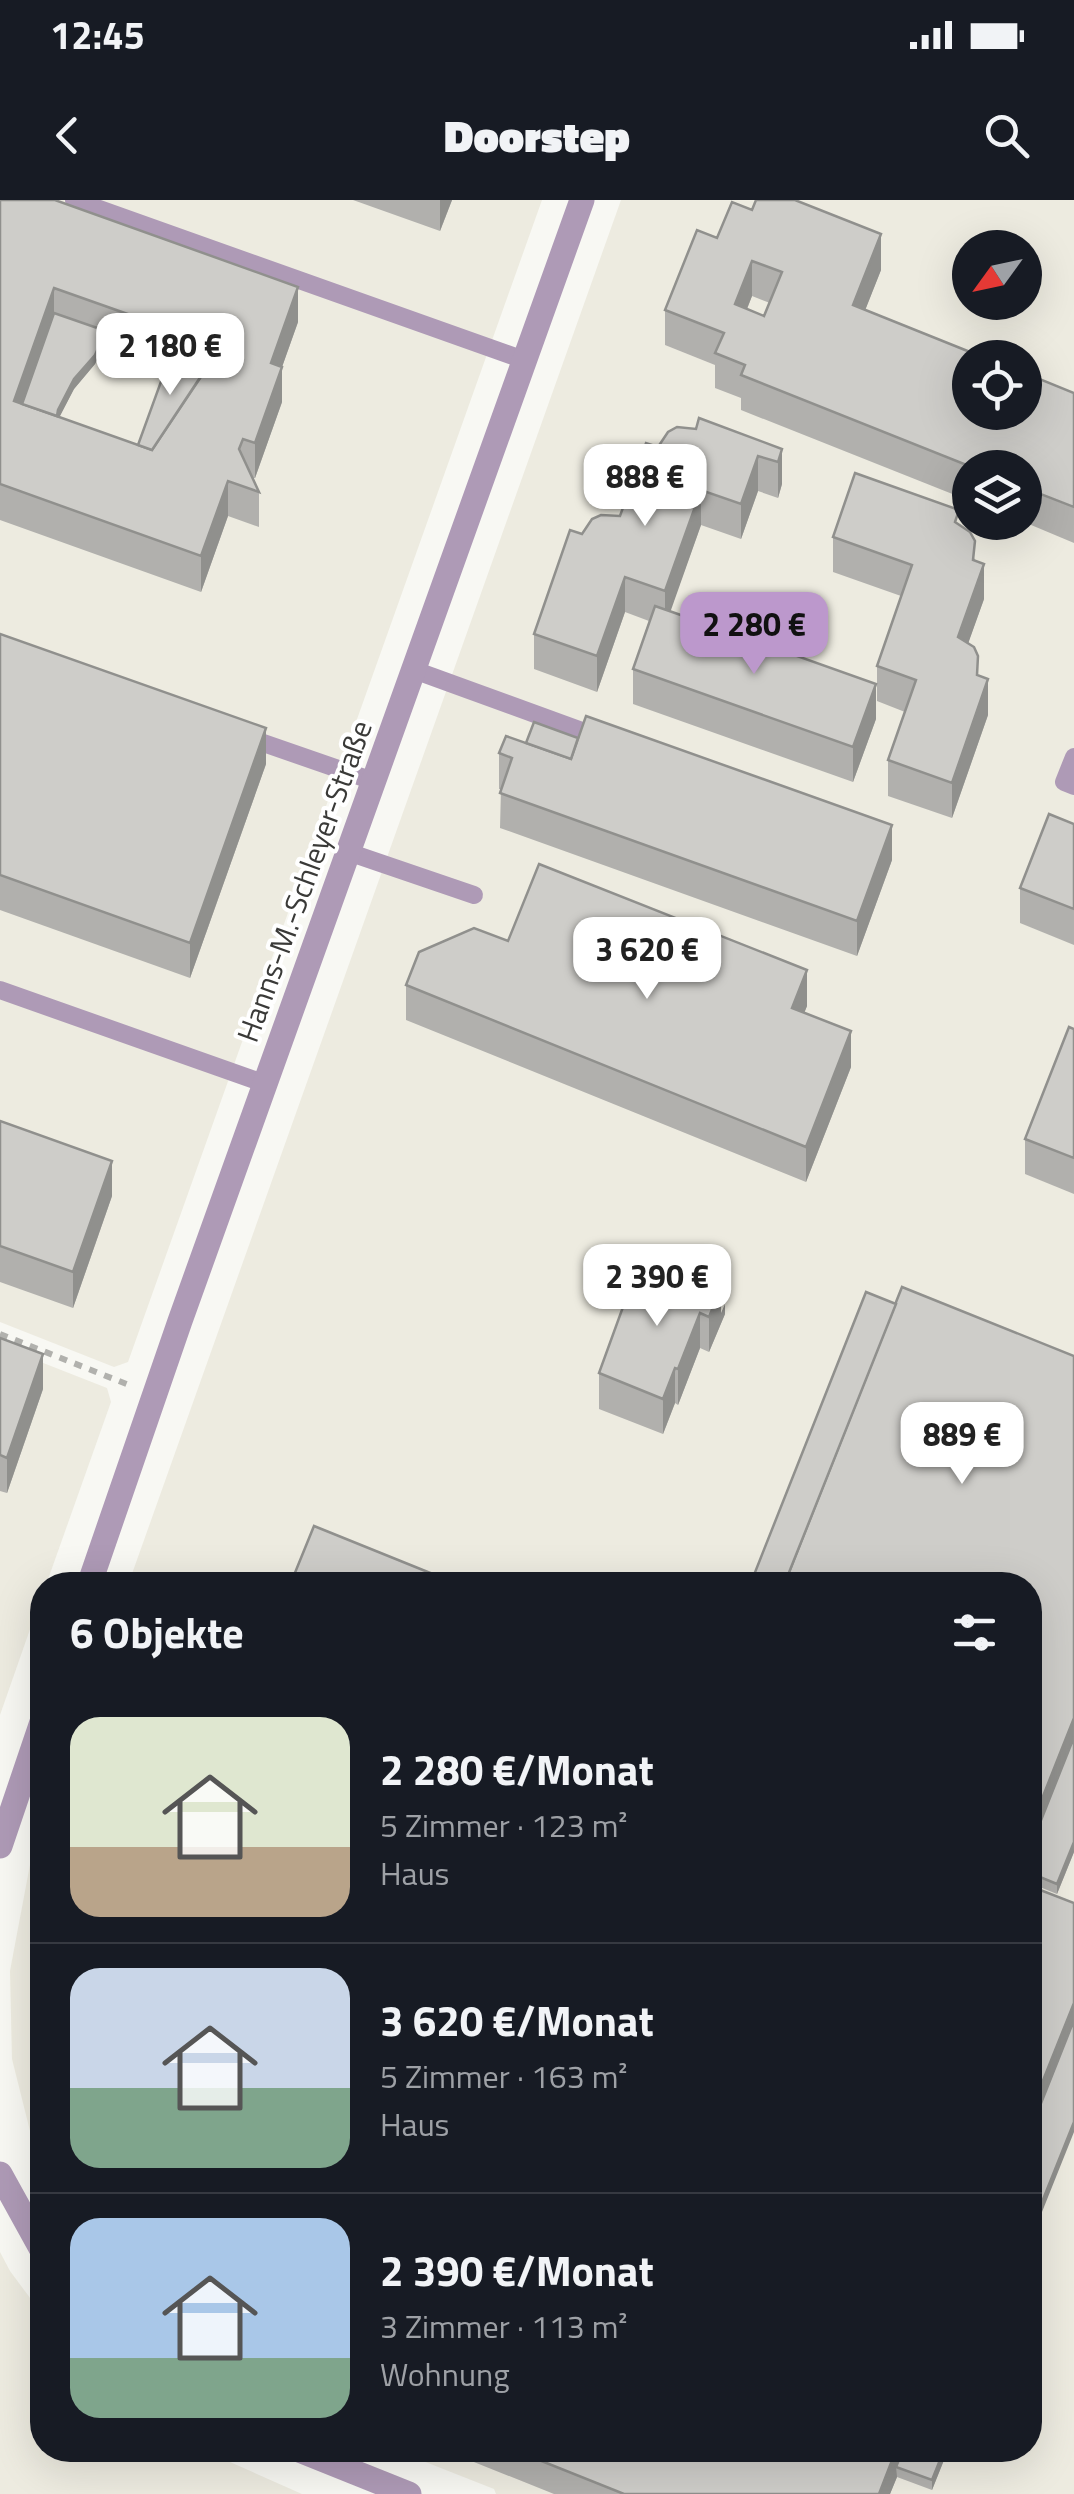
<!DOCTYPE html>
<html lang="de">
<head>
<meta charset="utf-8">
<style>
	body { margin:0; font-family:"Titillium Web",sans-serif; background:#20242c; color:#f1f3f6; height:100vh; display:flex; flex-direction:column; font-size:38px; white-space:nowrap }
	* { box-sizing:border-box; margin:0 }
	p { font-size:32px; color:#9ea1a6 }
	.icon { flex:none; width:55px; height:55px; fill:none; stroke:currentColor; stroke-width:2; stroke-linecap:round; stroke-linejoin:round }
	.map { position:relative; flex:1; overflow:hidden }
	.drawer { position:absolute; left:30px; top:1372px; width:1012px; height:890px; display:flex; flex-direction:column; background:#171b24; border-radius:40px; box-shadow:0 10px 40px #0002 }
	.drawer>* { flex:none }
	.needle { width:65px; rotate:237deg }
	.fabs { position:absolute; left:952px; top:30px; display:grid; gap:20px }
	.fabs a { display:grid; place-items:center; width:90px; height:90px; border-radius:50%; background:#171b24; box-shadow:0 10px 40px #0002; font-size:50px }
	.price { position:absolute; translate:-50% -85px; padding:0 22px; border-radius:20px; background:#fff; color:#222; font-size:32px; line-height:65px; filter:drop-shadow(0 2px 5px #0008) }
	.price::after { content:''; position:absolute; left:50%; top:60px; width:30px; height:22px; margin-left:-15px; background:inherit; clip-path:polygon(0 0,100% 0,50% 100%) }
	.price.active { background:#bc98cc; color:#111 }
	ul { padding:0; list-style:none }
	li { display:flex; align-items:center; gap:30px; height:250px; padding:0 40px }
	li+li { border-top:2px solid #363941 }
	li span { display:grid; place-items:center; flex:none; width:280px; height:200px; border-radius:30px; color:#555 }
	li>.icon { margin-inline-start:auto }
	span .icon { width:120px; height:120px; fill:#fffc; stroke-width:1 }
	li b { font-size:42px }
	h2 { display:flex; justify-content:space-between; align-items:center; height:120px; padding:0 40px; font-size:42px }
	.status { display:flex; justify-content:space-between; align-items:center; height:70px; padding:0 50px; background:#171b24; direction:ltr }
	.status svg { height:28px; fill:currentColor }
	header { display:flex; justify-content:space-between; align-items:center; height:130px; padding:0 40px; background:#171b24; font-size:45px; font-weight:800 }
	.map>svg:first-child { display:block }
	.built { fill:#edebe0; fill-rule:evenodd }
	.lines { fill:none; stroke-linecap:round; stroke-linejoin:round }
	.path { stroke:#b1b1ad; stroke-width:6; stroke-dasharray:8 8; stroke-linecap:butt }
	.lane { stroke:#ae9ab6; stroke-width:18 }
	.street { stroke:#ae9ab6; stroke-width:25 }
	.wall { fill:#b1b0ad; fill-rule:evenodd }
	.shaded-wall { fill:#90908d }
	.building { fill:#cecdc9; stroke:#90908d; stroke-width:2.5; fill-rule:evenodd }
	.labels { text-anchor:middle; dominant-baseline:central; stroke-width:8; stroke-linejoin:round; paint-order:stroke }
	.street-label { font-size:30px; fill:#3a3a38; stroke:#fff }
</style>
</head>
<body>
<div class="status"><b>12:45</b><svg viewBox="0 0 49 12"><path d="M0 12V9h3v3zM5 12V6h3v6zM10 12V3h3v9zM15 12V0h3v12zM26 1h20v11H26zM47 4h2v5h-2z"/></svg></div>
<header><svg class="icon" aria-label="back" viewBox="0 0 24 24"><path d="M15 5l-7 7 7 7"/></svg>Doorstep<svg class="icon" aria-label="search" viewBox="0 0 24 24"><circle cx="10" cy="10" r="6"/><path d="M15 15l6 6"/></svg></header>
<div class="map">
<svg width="1074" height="2294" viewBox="0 0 1074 2294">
	<rect width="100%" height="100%" fill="#f8f8f3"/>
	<!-- built -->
	<g class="built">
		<path d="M 0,0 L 542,0 L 128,1162 L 114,1167 L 0,1122 Z"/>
		<path d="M 621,0 L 1074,0 L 1074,2294 L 496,2294 L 494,2289 L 395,2250 L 1030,2250 L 1030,1385 L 128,1385 ZM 970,48 L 1025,48 L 1025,102 L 970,102 ZM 970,158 L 1025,158 L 1025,212 L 970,212 ZM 970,268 L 1025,268 L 1025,322 L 970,322 Z"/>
		<path d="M 0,1146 L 107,1188 L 111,1202 L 46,1385 L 42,1385 L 42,1395 L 0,1515 Z"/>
		<path d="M 42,1624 L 42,1961 L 32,1939 L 12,1859 L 10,1771 L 32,1654 Z"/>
		<path d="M 0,2052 L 10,2071 L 42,2114 L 42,2250 L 203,2250 L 302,2294 L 0,2294 Z"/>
	</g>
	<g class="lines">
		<!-- path -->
		<path class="path" d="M 0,1134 L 129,1185"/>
		<!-- lane -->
		<g class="lane">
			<path d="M 74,0 L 524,160"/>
			<path d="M 414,470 L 601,538"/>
			<path d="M 246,537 L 373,581"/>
			<path d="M 1074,557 L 1064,582 L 1074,586"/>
			<path d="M 348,652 L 474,695"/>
			<path d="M 0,790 L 266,884"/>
		</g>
		<!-- street -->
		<g class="street">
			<path d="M 89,1385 L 180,1121 L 582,0"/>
			<path d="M 0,1646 L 42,1522"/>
			<path d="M 0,1974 L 42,2050"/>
			<path d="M 299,2250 L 409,2294"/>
		</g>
	</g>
	<!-- wall -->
	<g class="wall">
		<path d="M 0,0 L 298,122 L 282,167 L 282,202 L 255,278 L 253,278 L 259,292 L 259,327 L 228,316 L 201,392 L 0,320 ZM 106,142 L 168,163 L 138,245 L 59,217 L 74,189 L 95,164 Z"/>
		<path d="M 353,0 L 452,0 L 440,31 Z"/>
		<path d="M 717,38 L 881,70 L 865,110 L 1074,193 L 1074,343 L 1024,322 L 1025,322 L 1025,268 L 970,268 L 970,301 L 741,210 L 741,198 L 715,188 L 715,165 L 665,145 L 665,110 ZM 752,96 L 770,103 L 764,116 L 747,109 Z"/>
		<path d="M 658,247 L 782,249 L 782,284 L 778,298 L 758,291 L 741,339 L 701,325 L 670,411 L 758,452 L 876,519 L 853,582 L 633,504 L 633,469 L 649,421 L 625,412 L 597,492 L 534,469 L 534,434 L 582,334 L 620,316 Z"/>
		<path d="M 959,324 L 975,360 L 984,399 L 968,443 L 988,515 L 952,618 L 888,596 L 888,560 L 905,512 L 877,501 L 877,466 L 901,396 L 833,372 L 833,337 Z"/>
		<path d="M 0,434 L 266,564 L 190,778 L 0,710 Z"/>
		<path d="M 499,553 L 892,660 L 857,756 L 500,628 L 501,589 L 499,589 Z"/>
		<path d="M 1074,624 L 1074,745 L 1020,723 L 1020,688 Z"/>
		<path d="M 508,741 L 807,806 L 804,813 L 851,867 L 806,982 L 406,820 L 406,785 Z"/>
		<path d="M 1074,829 L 1074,994 L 1025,974 L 1025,939 Z"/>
		<path d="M 0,921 L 112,996 L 73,1108 L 0,1082 Z"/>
		<path d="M 635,1099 L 725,1114 L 709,1152 L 700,1148 L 678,1205 L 675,1203 L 663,1234 L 599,1209 L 599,1173 Z"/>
		<path d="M 896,1104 L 1074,1156 L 1074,1652 L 1057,1694 L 1030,1683 L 1030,1385 Z"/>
		<path d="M 0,1138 L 43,1189 L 7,1293 L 0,1291 Z"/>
		<path d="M 444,2250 L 948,2250 L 932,2290 L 897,2277 L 890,2294 L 554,2294 Z"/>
	</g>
	<!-- shaded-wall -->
	<g class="shaded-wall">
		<path d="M 440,0 L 452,0 L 440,31 Z"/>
		<path d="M 881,34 L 881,70 L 853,141 L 853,105 Z"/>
		<path d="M 752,61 L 752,96 L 735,139 L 735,104 Z"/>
		<path d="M 298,87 L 298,122 L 271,198 L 271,163 Z"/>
		<path d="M 54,88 L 54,123 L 17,227 L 14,201 Z"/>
		<path d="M 106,131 L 106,141 L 95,164 L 74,189 L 58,220 L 58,210 L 74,179 Z"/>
		<path d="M 282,167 L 282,202 L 255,278 L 255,243 Z"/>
		<path d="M 782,249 L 782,284 L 778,298 L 778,262 Z"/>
		<path d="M 758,256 L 758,291 L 741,339 L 741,304 Z"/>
		<path d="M 228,281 L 228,316 L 201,392 L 201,356 Z"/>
		<path d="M 701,290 L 701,325 L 665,427 L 665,391 Z"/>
		<path d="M 984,364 L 984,399 L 958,472 L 958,437 Z"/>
		<path d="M 625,377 L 625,412 L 597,492 L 597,456 Z"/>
		<path d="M 988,479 L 988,515 L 952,618 L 952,583 Z"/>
		<path d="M 876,484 L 876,519 L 853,582 L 853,547 Z"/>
		<path d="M 266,528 L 266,564 L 190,778 L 190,743 Z"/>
		<path d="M 892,625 L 892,660 L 857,756 L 857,721 Z"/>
		<path d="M 807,770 L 807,806 L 792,843 L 792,808 Z"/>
		<path d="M 851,831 L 851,867 L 806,982 L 806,947 Z"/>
		<path d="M 112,961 L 112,996 L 73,1108 L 73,1072 Z"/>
		<path d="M 721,1087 L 721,1113 L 725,1104 L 725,1114 L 709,1152 L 709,1117 Z"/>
		<path d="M 700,1113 L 700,1148 L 678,1205 L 678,1169 Z"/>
		<path d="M 43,1154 L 43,1189 L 7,1293 L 7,1258 Z"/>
		<path d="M 675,1168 L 675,1203 L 663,1234 L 663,1199 Z"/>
		<path d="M 1074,1518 L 1074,1546 L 1030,1657 L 1030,1629 Z"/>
		<path d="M 1074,1642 L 1074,1652 L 1057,1694 L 1057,1684 Z"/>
		<path d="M 1074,1803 L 1074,1831 L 1030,1941 L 1030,1913 Z"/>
		<path d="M 1074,1922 L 1074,1932 L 1030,2042 L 1030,2032 Z"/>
		<path d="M 896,2250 L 907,2250 L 896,2267 L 897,2277 L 890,2294 L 879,2294 Z"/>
		<path d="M 944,2250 L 948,2250 L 932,2290 L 932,2280 Z"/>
	</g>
	<!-- building -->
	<g class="building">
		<path d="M 0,0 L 55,0 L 298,87 L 271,163 L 282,167 L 255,243 L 243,239 L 239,249 L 259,292 L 228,281 L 201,356 L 0,284 ZM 54,88 L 221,147 L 152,250 L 14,201 Z"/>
		<path d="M 756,0 L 795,0 L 881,34 L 853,105 L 985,158 L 970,158 L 970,212 L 1025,212 L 1025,173 L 1074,193 L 1074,307 L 1025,288 L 1025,268 L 974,268 L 741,175 L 745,165 L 715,153 L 724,133 L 665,110 L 697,30 L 717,38 L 732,2 L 752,10 ZM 752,61 L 782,72 L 764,116 L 735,104 Z"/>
		<path d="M 54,113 L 106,131 L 95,155 L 74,179 L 58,210 L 57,216 L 22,204 Z"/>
		<path d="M 171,154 L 207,167 L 152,250 L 138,245 Z"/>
		<path d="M 699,218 L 782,249 L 778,262 L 758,256 L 741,304 L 701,290 L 665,391 L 625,377 L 597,456 L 534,434 L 570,330 L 582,334 L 592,319 L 601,315 L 620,316 L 646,243 L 658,247 L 668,232 L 677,227 L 696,229 Z"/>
		<path d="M 855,273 L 959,310 L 955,322 L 970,332 L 975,341 L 973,360 L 984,364 L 958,437 L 974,447 L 978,456 L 977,475 L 988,479 L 952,583 L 888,560 L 916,480 L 877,466 L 912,365 L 833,337 Z"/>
		<path d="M 655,406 L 758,442 L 755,451 L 769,455 L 772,447 L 876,484 L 853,547 L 633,469 Z"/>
		<path d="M 0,434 L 266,528 L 190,743 L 0,675 Z"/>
		<path d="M 586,516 L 892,625 L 857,721 L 500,593 L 512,558 L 499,553 L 506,536 L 571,559 Z"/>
		<path d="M 534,522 L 578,538 L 571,559 L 526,543 Z"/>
		<path d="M 1049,614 L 1074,624 L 1074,709 L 1020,688 Z"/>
		<path d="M 539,664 L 807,770 L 792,808 L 851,831 L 806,947 L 406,785 L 419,752 L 474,728 L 508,741 Z"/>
		<path d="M 1069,827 L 1074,829 L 1074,958 L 1025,939 Z"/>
		<path d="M 0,921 L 112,961 L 73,1072 L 0,1046 Z"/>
		<path d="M 651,1060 L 721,1087 L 709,1117 L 700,1113 L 678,1169 L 675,1168 L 663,1199 L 599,1173 L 627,1096 L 636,1100 Z"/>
		<path d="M 902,1087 L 1074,1156 L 1074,1518 L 1030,1629 L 1030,1385 L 784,1385 Z"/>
		<path d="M 866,1092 L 896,1104 L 784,1385 L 750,1385 Z"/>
		<path d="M 0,1138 L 43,1154 L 7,1258 L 0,1255 Z"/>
		<path d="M 314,1326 L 460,1385 L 290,1385 Z"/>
		<path d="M 1074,1537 L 1074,1642 L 1057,1684 L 1030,1673 L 1030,1648 Z"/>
		<path d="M 1030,1686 L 1074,1703 L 1074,1803 L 1030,1913 Z"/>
		<path d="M 1074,1820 L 1074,1922 L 1030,2032 L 1030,1931 Z"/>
		<path d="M 514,2250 L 896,2250 L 879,2294 L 624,2294 Z"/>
		<path d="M 903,2250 L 944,2250 L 932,2280 L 896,2267 Z"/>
	</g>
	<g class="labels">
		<!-- street labels -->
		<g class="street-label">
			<text transform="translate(304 681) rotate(-70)">Hanns-M.-Schleyer-Straße</text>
		</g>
	</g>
</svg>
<div class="fabs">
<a><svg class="needle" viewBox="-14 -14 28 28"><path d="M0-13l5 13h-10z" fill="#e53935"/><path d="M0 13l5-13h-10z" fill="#9ea1a6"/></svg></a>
<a><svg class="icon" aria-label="locate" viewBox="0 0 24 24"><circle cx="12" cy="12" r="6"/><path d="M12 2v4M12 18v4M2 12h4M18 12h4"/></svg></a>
<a><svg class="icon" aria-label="layers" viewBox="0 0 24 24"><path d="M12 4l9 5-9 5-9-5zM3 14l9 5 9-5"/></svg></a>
</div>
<b class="price" style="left:170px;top:198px">2 180 €</b>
<b class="price" style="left:645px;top:329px">888 €</b>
<b class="price active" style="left:754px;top:477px">2 280 €</b>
<b class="price" style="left:647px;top:802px">3 620 €</b>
<b class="price" style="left:657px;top:1129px">2 390 €</b>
<b class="price" style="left:962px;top:1287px">889 €</b>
<section class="drawer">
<h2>6 Objekte<svg class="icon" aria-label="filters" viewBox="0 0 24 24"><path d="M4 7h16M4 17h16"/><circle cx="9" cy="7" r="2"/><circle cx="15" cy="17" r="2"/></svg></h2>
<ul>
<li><span style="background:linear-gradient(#dfe7d0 65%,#b9a48a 0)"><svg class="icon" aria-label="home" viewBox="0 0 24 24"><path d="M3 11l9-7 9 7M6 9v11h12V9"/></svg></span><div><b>2 280 €/Monat</b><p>5 Zimmer · 123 m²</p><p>Haus</p></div></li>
<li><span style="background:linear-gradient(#c9d6e8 60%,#7fa58c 0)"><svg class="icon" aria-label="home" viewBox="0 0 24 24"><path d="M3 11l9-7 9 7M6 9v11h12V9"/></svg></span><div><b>3 620 €/Monat</b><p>5 Zimmer · 163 m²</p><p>Haus</p></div></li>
<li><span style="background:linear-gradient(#a9c7e8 70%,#7fa58c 0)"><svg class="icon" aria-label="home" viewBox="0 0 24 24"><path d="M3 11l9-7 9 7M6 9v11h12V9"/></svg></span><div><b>2 390 €/Monat</b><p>3 Zimmer · 113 m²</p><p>Wohnung</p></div></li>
</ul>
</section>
</div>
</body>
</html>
